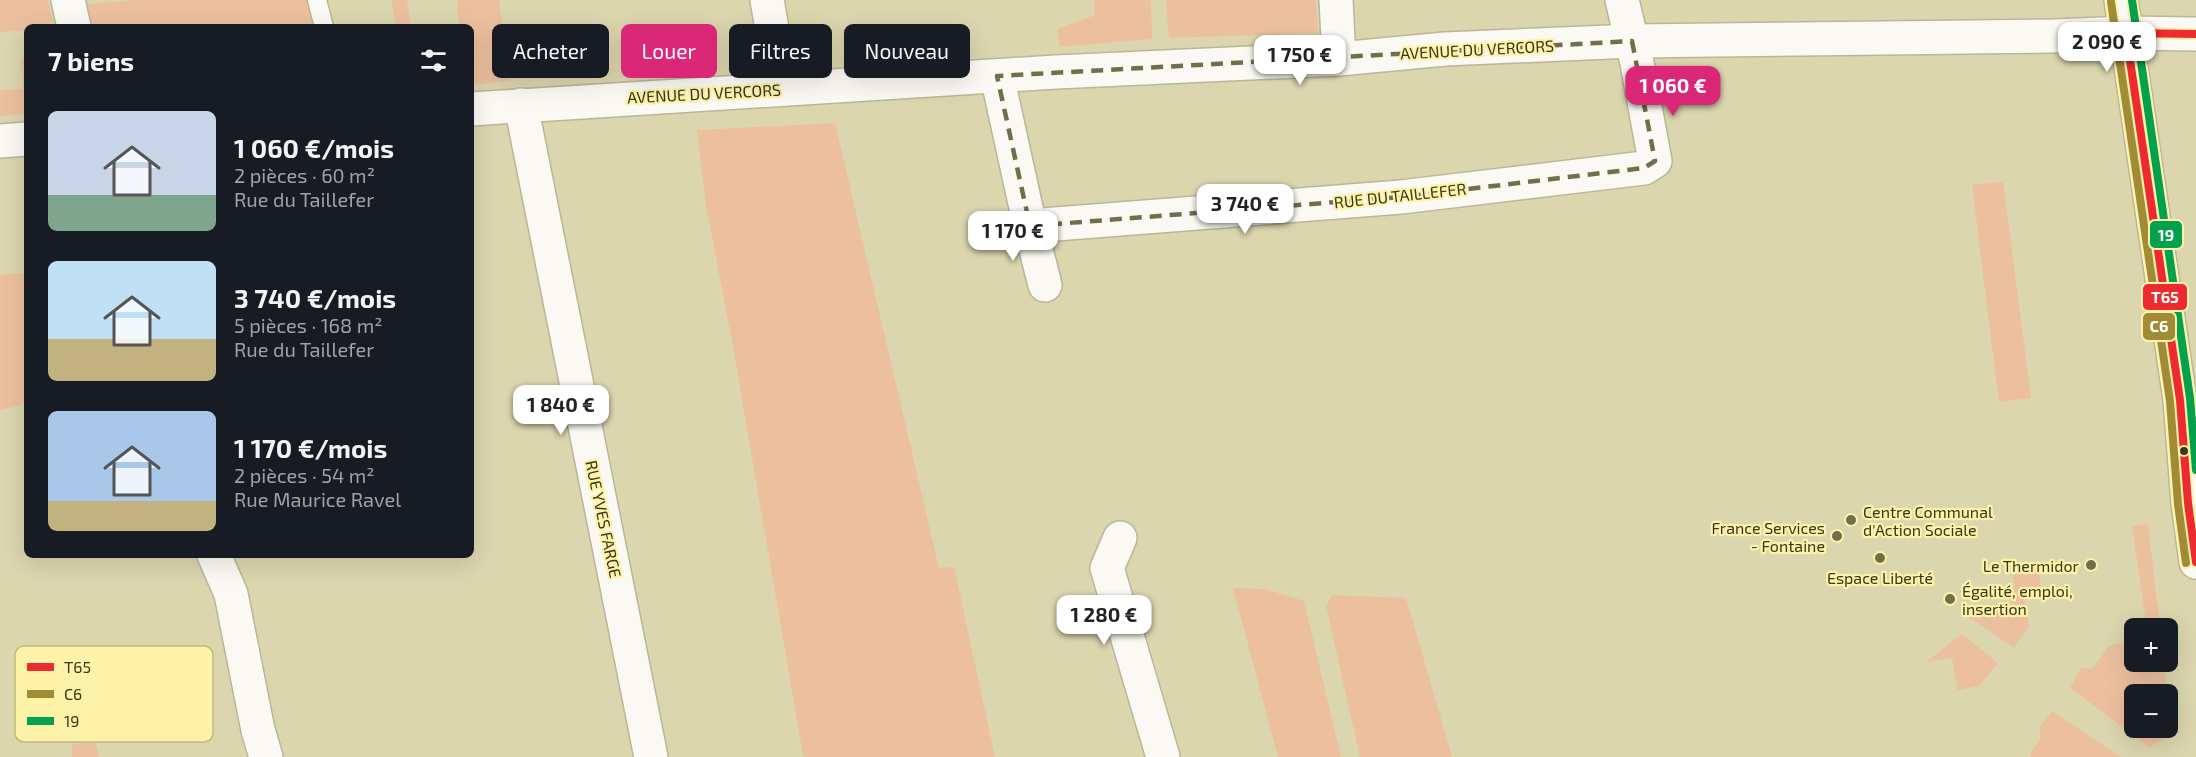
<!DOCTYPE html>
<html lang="fr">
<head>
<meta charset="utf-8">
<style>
	body { margin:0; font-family:"Exo 2",sans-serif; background:#20242c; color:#f1f3f6; height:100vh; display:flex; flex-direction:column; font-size:22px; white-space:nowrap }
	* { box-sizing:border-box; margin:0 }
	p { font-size:20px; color:#9ea1a6 }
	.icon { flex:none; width:33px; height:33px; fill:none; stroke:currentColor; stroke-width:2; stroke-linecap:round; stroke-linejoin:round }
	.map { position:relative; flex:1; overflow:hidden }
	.details { position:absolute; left:24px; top:24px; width:450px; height:534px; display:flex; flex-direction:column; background:#171b24; border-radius:9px; box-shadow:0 6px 24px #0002 }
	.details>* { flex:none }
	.guide { position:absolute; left:492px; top:24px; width:570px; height:54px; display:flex; gap:12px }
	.fabs { position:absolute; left:2124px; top:618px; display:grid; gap:12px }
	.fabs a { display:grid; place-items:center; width:54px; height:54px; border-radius:9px; background:#171b24; box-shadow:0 6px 24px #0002; font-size:30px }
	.price { position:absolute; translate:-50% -51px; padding:0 14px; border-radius:12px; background:#fff; color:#222; font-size:20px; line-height:39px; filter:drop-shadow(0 2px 3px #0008) }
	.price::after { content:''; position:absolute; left:50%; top:36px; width:18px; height:14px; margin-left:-9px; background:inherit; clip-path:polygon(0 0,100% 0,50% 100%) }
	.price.active { background:#db2777; color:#fff }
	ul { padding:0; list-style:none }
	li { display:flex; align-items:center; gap:18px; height:150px; padding:0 24px }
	li span { display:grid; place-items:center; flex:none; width:168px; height:120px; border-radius:9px; color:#555 }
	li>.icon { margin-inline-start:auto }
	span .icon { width:72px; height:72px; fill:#fffc; stroke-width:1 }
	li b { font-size:26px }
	h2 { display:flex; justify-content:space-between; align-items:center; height:72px; padding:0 24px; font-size:26px }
	.pill { padding:0 21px; border-radius:9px; background:#171b24; box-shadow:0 6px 24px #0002; font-size:21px; line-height:54px }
	.pill.active { background:#db2777; color:#fff }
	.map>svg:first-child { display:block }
	.green { fill:#ecc09e; fill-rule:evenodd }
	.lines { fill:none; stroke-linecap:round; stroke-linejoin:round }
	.lane-casing { stroke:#bab697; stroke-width:21 }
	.street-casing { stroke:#bab697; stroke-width:36 }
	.secondary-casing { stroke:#bab697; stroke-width:36 }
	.lane { stroke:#faf9f3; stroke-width:18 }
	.street { stroke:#faf9f3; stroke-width:33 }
	.secondary { stroke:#faf9f3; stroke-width:33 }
	.bus-1-casing { stroke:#fcf2a8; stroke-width:12 }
	.bus-2-casing { stroke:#fcf2a8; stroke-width:12 }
	.bus-3-casing { stroke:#fcf2a8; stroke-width:12 }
	.bus-1 { stroke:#ec2a2f; stroke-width:8 }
	.bus-2 { stroke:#a18c35; stroke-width:8 }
	.bus-3 { stroke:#03a04e; stroke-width:8 }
	.marked { fill:none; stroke:#726e4c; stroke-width:4.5; stroke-dasharray:12 8; stroke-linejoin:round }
	.bus-dot { fill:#3a3618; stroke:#fcf2a8; stroke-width:2 }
	.poi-dot { fill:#726e4c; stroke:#fcf2a8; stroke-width:2 }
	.labels { text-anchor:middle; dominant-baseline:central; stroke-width:4.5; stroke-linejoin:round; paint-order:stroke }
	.street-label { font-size:16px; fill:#3a3618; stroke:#fcf2a8 }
	.poi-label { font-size:16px; fill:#3a3618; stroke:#fcf2a8; text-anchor:start }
	.key { fill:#fcf2a8; stroke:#c2ba7d; stroke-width:1.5 }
	.key-label { font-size:16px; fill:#3a3618 }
	.line-badge { stroke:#fcf2a8; stroke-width:2 }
	.badge-label { font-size:16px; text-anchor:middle; font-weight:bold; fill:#fff }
</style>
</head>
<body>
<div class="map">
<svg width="2196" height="757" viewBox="0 0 2196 757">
	<rect width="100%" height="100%" fill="#dbd6ae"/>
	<!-- green -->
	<g class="green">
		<path d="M 0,0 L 48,0 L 53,22 L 27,27 L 27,29 L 24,30 L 0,32 Z"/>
		<path d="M 132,0 L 310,0 L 315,27 L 83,27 L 78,5 Z"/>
		<path d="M 391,0 L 407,0 L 411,27 L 396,27 Z"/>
		<path d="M 457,0 L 499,0 L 510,81 L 471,85 L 471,27 L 459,27 Z"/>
		<path d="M 1094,0 L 1151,0 L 1152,39 L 1060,47 L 1057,29 L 1095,15 Z"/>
		<path d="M 1166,0 L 1316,0 L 1318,33 L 1169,38 Z"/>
		<path d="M 27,57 L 27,114 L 0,116 L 0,90 L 23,89 L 21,58 Z"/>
		<path d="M 835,123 L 939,568 L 954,567 L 995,757 L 807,757 L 803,755 L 732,341 L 706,206 L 697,130 Z"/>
		<path d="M 2003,181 L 2031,398 L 1999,402 L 1972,185 Z"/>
		<path d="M 27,273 L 27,401 L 18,406 L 0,410 L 0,275 Z"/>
		<path d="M 2148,524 L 2160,628 L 2147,628 L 2132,526 Z"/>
		<path d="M 2038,564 L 2042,596 L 2025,600 L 2029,626 L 2014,648 L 1970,618 L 1978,606 L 2016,601 L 2012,566 Z"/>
		<path d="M 1233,588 L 1265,589 L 1304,601 L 1341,757 L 1278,757 Z"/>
		<path d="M 1333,595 L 1406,598 L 1452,757 L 1360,757 L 1326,605 Z"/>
		<path d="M 1962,634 L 1998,663 L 1979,686 L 1958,690 L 1952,658 L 1926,662 Z"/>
		<path d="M 2134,641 L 2134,662 L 2164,662 L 2172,726 C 2167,737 2160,742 2149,747 L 2070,688 L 2081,668 L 2092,669 L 2109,646 ZM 2134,694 L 2168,694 L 2168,728 L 2134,728 Z"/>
		<path d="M 2052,711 L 2121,757 L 2031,757 L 2031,753 L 2041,738 L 2039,728 Z"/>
		<path d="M 95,740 L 99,757 L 72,757 L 72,745 Z"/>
	</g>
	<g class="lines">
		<defs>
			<path id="lane" d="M 317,0 L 324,27"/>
			<g id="street">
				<path d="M 68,0 L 74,27"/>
				<path d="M 767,0 L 779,69 L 780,89"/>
				<path d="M 1336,0 L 1339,59"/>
				<path d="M 2126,33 L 2180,400 L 2188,503 L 2196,562"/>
				<path d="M 997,76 L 1030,226 L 1401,197 L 1644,168 L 1655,161 L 1637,63 L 1622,0"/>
				<path d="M 521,105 L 651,757"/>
				<path d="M 1030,226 L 1045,285"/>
				<path d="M 1120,538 L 1107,568 L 1163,757"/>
				<path d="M 214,555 L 231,594 L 258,730 L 266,757"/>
			</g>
			<g id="secondary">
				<path d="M 2121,0 L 2126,33"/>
				<path d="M 471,109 L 1056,72 L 1339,59 L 1445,49 L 1632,41 L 2055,36 L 2126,33 L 2196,34"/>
				<path d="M 0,141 L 27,139"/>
			</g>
		</defs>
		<!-- lane casing -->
		<use href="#lane" class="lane-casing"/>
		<!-- street casing -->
		<use href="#street" class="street-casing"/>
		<!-- secondary casing -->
		<use href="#secondary" class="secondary-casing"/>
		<!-- lane -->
		<use href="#lane" class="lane"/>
		<!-- street -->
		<use href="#street" class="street"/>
		<!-- secondary -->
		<use href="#secondary" class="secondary"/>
		<defs>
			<g id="bus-1">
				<path d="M 2126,33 L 2180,400 L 2188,503 L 2196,562"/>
				<path d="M 2126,33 L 2196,34"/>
			</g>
			<path id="bus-2" d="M 2111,2 L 2170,401 L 2178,504 L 2186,563"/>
			<path id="bus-3" d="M 2132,0 L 2190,398 L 2196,470"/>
		</defs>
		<!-- bus-1 casing -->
		<use href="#bus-1" class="bus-1-casing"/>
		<!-- bus-2 casing -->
		<use href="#bus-2" class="bus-2-casing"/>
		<!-- bus-3 casing -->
		<use href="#bus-3" class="bus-3-casing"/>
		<!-- bus-1 -->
		<use href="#bus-1" class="bus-1"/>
		<!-- bus-2 -->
		<use href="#bus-2" class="bus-2"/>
		<!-- bus-3 -->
		<use href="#bus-3" class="bus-3"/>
	</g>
	<!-- marked area -->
	<path class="marked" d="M 1632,41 L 1655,161 L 1644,168 L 1401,197 L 1030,226 L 997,76 Z"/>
	<!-- markers -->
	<circle class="bus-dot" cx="2184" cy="451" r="5"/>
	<g class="poi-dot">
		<circle cx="1851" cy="520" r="6"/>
		<circle cx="1837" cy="536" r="6"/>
		<circle cx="1880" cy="558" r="6"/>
		<circle cx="2091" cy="565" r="6"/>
		<circle cx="1950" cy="599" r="6"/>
	</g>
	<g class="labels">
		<!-- street labels -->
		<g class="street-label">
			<text transform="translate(1477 49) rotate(-3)">AVENUE DU VERCORS</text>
			<text transform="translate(704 93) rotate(-3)">AVENUE DU VERCORS</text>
			<text transform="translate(1400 195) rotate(-6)">RUE DU TAILLEFER</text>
			<text transform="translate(604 519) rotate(78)">RUE YVES FARGE</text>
		</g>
		<!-- poi labels -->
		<g class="poi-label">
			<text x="1863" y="511">Centre Communal<tspan x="1863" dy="18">d'Action Sociale</tspan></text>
			<text x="1825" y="527" text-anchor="end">France Services<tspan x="1825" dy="18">- Fontaine</tspan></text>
			<text x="2079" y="565" text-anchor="end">Le Thermidor</text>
			<text x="1880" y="577" text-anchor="middle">Espace Liberté</text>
			<text x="1962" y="590">Égalité, emploi,<tspan x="1962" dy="18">insertion</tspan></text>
		</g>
	</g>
	<!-- legend -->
	<rect x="15" y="646" width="198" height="96" rx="9" class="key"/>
	<rect x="27" y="663" width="27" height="8" fill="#ec2a2f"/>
	<rect x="27" y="690" width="27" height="8" fill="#a18c35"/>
	<rect x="27" y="717" width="27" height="8" fill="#03a04e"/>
	<g class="key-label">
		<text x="64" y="673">T65</text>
		<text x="64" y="700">C6</text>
		<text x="64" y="727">19</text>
	</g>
	<g class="line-badge">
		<rect x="2149" y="220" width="34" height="29" rx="6" fill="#03a04e"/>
		<rect x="2142" y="283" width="46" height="28" rx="6" fill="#ec2a2f"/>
		<rect x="2142" y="312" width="34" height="29" rx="6" fill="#a18c35"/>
	</g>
	<g class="badge-label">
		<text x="2166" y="241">19</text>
		<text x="2165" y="303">T65</text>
		<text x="2159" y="332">C6</text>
	</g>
</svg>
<div class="fabs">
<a>+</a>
<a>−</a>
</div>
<b class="price" style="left:2107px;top:73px">2 090 €</b>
<b class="price" style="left:1300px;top:86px">1 750 €</b>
<b class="price active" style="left:1673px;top:117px">1 060 €</b>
<b class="price" style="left:1245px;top:235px">3 740 €</b>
<b class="price" style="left:1013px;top:262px">1 170 €</b>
<b class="price" style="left:561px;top:436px">1 840 €</b>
<b class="price" style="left:1104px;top:646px">1 280 €</b>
<div class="guide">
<a class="pill">Acheter</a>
<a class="pill active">Louer</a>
<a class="pill">Filtres</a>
<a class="pill">Nouveau</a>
</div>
<section class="details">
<h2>7 biens<svg class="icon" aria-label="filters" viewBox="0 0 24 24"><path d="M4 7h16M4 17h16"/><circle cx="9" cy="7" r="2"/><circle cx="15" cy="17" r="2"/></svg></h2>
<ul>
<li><span style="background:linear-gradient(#c9d6e8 70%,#7fa58c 0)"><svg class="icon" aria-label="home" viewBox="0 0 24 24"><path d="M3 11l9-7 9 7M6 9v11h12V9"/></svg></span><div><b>1 060 €/mois</b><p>2 pièces · 60 m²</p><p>Rue du Taillefer</p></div></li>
<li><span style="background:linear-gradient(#bfe0f5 65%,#c2b280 0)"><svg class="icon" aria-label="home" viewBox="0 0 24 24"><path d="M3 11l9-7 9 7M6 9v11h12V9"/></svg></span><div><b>3 740 €/mois</b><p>5 pièces · 168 m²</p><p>Rue du Taillefer</p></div></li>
<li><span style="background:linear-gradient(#a9c7e8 75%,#c2b280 0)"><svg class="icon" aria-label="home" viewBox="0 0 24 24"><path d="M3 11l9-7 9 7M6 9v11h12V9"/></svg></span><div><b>1 170 €/mois</b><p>2 pièces · 54 m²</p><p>Rue Maurice Ravel</p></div></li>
</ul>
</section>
</div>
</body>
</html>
